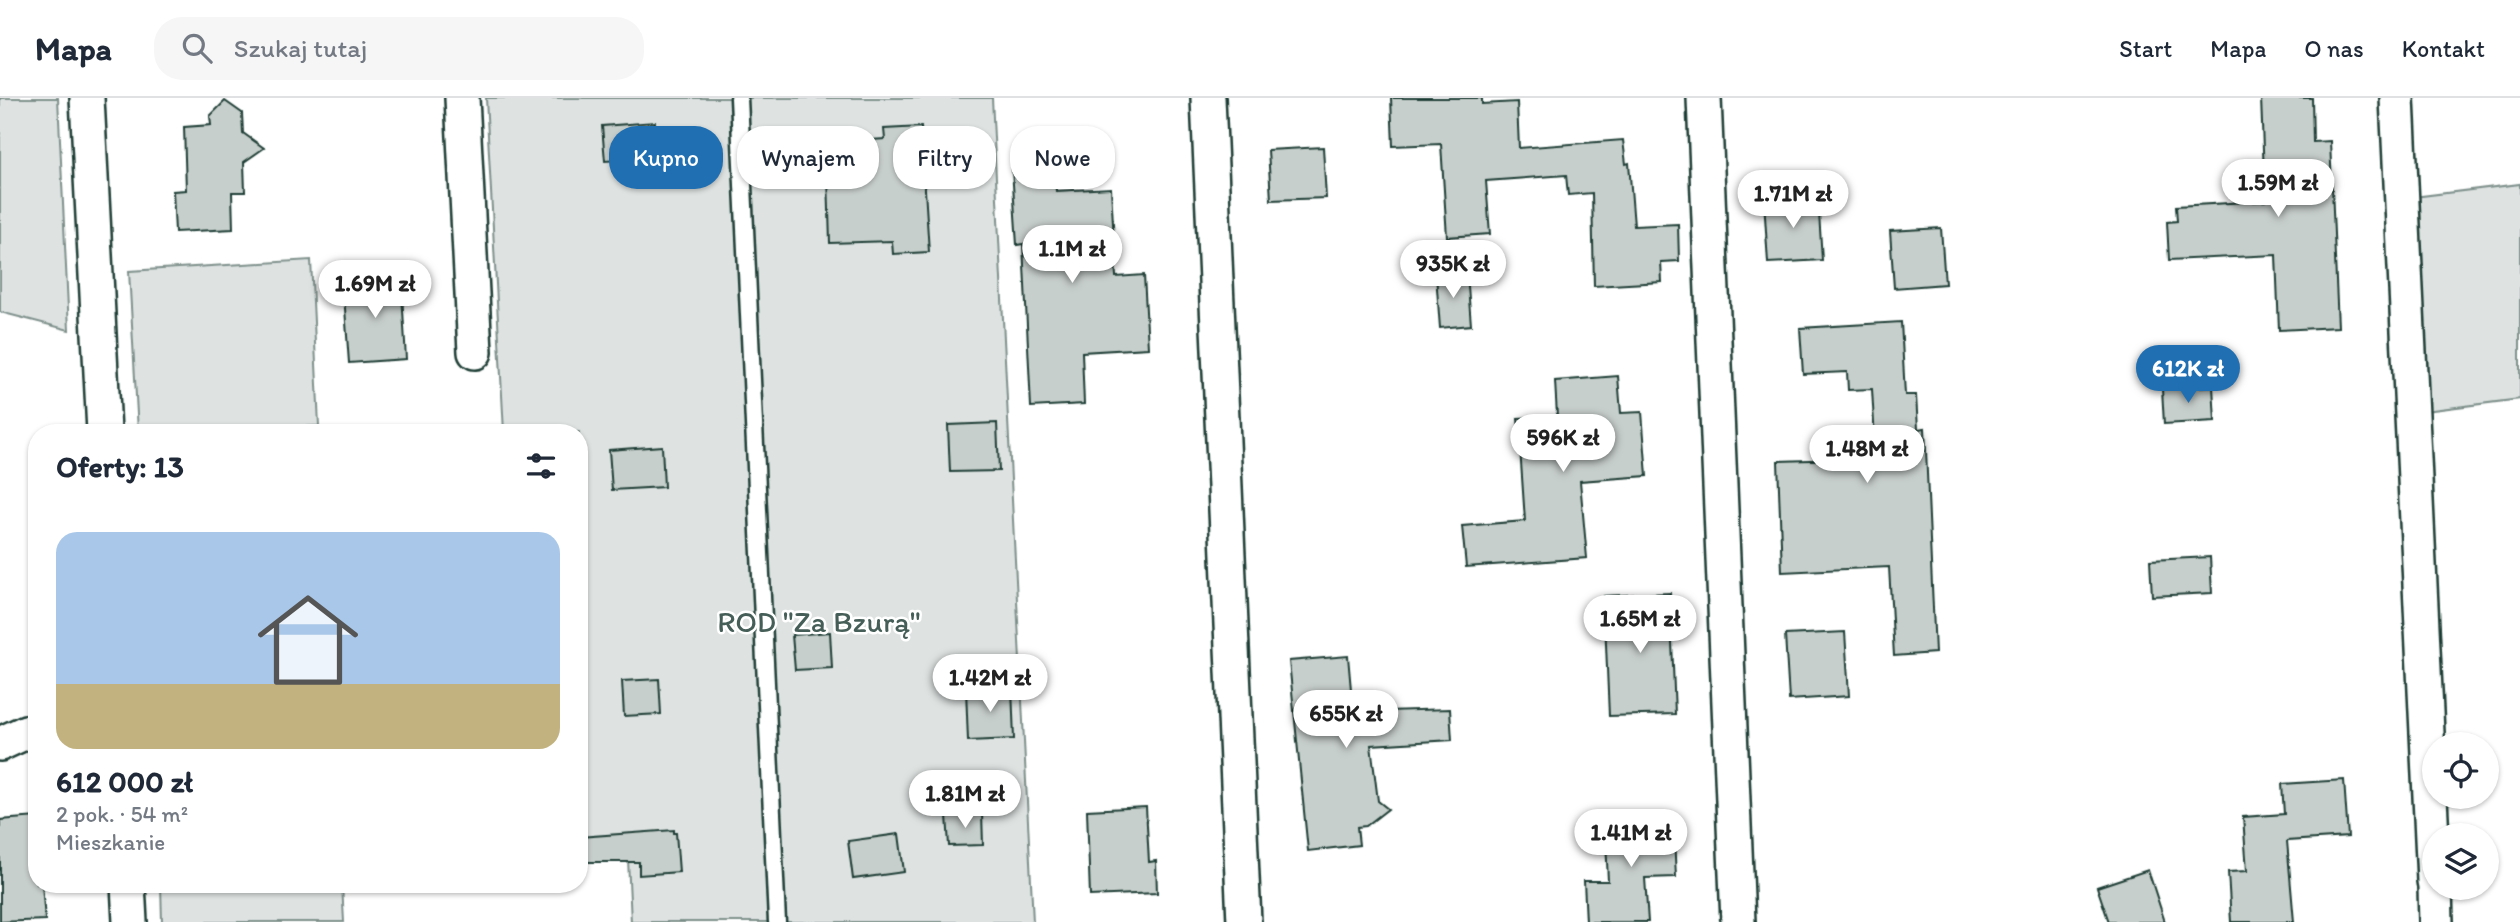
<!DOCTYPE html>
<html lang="pl">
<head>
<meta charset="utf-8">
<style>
	body { margin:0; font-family:Itim,sans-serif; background:#f6f6f7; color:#1f2937; height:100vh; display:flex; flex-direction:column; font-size:26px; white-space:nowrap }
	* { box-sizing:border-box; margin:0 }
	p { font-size:23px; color:#747a83 }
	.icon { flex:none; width:38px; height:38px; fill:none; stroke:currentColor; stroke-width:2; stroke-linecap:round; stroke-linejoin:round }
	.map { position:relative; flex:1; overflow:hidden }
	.sheet { position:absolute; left:28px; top:326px; width:560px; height:469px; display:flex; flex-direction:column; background:#fff; border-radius:28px; box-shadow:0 2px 5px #0004 }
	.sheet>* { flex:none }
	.top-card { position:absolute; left:609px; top:28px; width:665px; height:63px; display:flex; gap:14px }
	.fabs { position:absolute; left:2422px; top:634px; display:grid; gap:14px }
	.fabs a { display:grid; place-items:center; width:77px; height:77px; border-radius:50%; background:#fff; box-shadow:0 2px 5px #0004; font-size:35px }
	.price { position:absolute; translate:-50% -60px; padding:0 16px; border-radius:24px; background:#fff; color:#222; font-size:23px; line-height:46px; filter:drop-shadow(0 2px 4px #0008) }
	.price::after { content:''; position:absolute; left:50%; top:42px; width:21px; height:16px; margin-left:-10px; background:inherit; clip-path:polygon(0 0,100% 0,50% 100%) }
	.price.selected { background:#1f6fb2; color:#fff }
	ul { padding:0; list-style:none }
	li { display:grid; align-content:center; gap:14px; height:371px; padding:0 28px }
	li span { display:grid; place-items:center; height:217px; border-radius:21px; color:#555 }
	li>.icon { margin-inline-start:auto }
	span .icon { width:126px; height:126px; fill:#fffc; stroke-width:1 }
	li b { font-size:30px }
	h2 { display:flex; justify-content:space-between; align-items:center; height:84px; padding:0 28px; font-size:30px }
	.tag { padding:0 24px; border-radius:28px; background:#fff; box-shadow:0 2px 5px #0004; font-size:24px; line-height:63px }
	.tag.selected { background:#1f6fb2; color:#fff }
	header { display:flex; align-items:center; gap:42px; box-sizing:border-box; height:98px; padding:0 35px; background:#fff; border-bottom:2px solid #e0e1e3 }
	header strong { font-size:33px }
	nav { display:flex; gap:38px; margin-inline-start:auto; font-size:24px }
	.search { width:490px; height:63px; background:#f6f6f7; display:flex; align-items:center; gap:18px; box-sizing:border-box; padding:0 24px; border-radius:28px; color:#747a83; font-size:26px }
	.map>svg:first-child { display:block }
	.green { fill:#dee3e2; stroke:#7e908b; stroke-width:2 }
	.building { fill:#c7cfcc; stroke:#1f3d34; stroke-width:2 }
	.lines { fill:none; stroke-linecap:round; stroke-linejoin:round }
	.lane-casing { stroke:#1f3d34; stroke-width:21 }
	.street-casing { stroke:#1f3d34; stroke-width:38 }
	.lane { stroke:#fff; stroke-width:16 }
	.street { stroke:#fff; stroke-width:33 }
	.labels { text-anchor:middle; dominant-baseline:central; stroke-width:5; stroke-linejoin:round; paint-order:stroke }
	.park-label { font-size:30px; fill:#455e57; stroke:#fff }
</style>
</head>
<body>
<header>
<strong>Mapa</strong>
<div class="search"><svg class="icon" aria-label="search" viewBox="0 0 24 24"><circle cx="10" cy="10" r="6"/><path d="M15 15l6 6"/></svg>Szukaj tutaj</div>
<nav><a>Start</a><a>Mapa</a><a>O nas</a><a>Kontakt</a></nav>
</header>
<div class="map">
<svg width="2520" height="824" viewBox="0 0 2520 824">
	<rect width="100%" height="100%" fill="#fff"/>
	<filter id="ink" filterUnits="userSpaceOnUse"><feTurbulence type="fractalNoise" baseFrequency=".0143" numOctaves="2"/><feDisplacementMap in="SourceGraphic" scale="14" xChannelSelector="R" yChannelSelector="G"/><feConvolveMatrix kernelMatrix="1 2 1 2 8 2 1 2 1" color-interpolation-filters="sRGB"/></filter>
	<g filter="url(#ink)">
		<!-- green -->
		<g class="green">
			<path d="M 0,0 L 58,0 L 69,232 L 0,214 Z"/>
			<path d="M 486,0 L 992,0 L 1033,824 L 631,824 L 628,761 L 579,763 L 579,334 L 504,334 Z"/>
			<path d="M 2520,86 L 2520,301 L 2424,313 L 2414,99 Z"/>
			<path d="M 311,162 L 319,328 L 210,334 L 138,334 L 129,173 Z"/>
			<path d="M 161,786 L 342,786 L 344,824 L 162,824 Z"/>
		</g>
		<!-- building -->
		<g class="building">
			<path d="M 1391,0 L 1482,0 L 1482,6 L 1517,4 L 1519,50 L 1623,42 L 1626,66 L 1629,65 L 1634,128 L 1678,126 L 1679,163 L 1661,164 L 1662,184 L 1594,188 L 1592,95 L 1568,97 L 1566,77 L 1486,83 L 1490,136 L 1447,139 L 1441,46 L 1393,48 Z"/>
			<path d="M 2261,0 L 2312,0 L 2313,44 L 2330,43 L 2338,229 L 2279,232 L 2276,157 L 2169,162 L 2167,124 L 2177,123 L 2176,108 L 2265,103 Z"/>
			<path d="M 225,3 L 242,15 L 243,35 L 264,50 L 244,64 L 245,94 L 232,94 L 233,131 L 175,134 L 173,93 L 186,92 L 184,29 L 211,27 L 210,18 Z"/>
			<path d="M 655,24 L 657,59 L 605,63 L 602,28 Z"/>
			<path d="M 921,29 L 929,154 L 893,156 L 892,143 L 830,145 L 827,45 L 885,41 L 884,31 Z"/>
			<path d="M 1323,49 L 1326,100 L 1271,102 L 1268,52 Z"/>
			<path d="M 1054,69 L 1056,93 L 1111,90 L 1116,179 L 1144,177 L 1148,250 L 1082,254 L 1084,306 L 1031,309 L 1023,146 L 1017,147 L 1012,71 Z"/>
			<path d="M 1818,99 L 1822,162 L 1768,165 L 1764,102 Z"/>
			<path d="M 1941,130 L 1945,186 L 1894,190 L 1890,133 Z"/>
			<path d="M 1467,175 L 1471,227 L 1440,230 L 1436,177 Z"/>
			<path d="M 401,179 L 406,261 L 349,265 L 343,183 Z"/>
			<path d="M 1901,224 L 1905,297 L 1916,297 L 1918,331 L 1925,330 L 1935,555 L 1894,558 L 1889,469 L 1782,474 L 1778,363 L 1876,360 L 1872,291 L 1848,292 L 1847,274 L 1803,276 L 1800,230 Z"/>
			<path d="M 1618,278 L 1621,315 L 1642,314 L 1647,378 L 1580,383 L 1587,460 L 1466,469 L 1462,428 L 1525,423 L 1518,320 L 1557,318 L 1555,283 Z"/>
			<path d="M 2213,288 L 2215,323 L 2164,326 L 2162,291 Z"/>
			<path d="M 997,325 L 999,373 L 950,374 L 948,327 Z"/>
			<path d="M 662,348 L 664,389 L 612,392 L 609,352 Z"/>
			<path d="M 2210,459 L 2212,495 L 2152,498 L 2150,462 Z"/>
			<path d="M 1670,495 L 1675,616 L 1609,618 L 1604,498 Z"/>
			<path d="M 830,534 L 832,570 L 795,572 L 792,537 Z"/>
			<path d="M 1845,534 L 1849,598 L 1789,602 L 1785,537 Z"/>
			<path d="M 1348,558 L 1353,614 L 1450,611 L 1452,642 L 1371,647 L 1378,703 L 1388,711 L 1366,728 L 1357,729 L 1359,747 L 1308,753 L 1289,563 Z"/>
			<path d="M 659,581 L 661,616 L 624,618 L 622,583 Z"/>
			<path d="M 1012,590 L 1014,641 L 968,643 L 966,591 Z"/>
			<path d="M 2344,682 L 2348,739 L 2287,743 L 2294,824 L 2231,824 L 2228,774 L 2247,773 L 2243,719 L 2284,716 L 2282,686 Z"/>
			<path d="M 1146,709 L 1149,764 L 1156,763 L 1157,795 L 1090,798 L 1087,712 Z"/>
			<path d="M 982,715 L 983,747 L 949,748 L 947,717 Z"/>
			<path d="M 37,719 L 37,786 L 42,786 L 45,822 L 0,824 L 0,722 Z"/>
			<path d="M 1673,720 L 1676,779 L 1645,780 L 1648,824 L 1586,824 L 1584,783 L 1608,783 L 1605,723 Z"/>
			<path d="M 674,732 L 674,735 L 676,735 L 679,774 L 639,777 L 639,764 L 579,764 L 579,739 Z"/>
			<path d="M 899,736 L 904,774 L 853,781 L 848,743 Z"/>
			<path d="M 2148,772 L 2165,824 L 2109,824 L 2097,789 Z"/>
		</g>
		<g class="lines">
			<defs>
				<path id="lane" d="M 739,0 L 777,824"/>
				<g id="street">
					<path d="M 87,0 L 104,334"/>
					<path d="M 462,0 L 475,254"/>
					<path d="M 1208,0 L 1244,824"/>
					<path d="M 1704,0 L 1738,824"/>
					<path d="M 2397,0 L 2434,783"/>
					<path d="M 0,646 L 26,634 L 37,633"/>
					<path d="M 128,786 L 130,824"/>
					<path d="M 2435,789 L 2436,824"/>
				</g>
			</defs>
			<!-- lane casing -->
			<use href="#lane" class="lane-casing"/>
			<!-- street casing -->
			<use href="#street" class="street-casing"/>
			<!-- lane -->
			<use href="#lane" class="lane"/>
			<!-- street -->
			<use href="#street" class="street"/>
		</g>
	</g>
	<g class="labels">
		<!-- park labels -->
		<g class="park-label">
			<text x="819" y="523">ROD "Za Bzurą"</text>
		</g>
	</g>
</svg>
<div class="fabs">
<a><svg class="icon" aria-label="locate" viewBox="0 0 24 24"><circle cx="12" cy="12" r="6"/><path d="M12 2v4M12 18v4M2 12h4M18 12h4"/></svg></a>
<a><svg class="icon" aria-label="layers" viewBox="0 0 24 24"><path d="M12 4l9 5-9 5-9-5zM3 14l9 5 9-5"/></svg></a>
</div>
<b class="price" style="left:2278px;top:121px">1.59M zł</b>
<b class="price" style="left:1793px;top:132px">1.71M zł</b>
<b class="price" style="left:1072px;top:187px">1.1M zł</b>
<b class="price" style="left:1453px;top:202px">935K zł</b>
<b class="price" style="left:375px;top:222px">1.69M zł</b>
<b class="price selected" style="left:2188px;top:307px">612K zł</b>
<b class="price" style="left:1563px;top:376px">596K zł</b>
<b class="price" style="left:1867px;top:387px">1.48M zł</b>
<b class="price" style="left:1640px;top:557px">1.65M zł</b>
<b class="price" style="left:990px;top:616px">1.42M zł</b>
<b class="price" style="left:1346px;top:652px">655K zł</b>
<b class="price" style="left:965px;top:732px">1.81M zł</b>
<b class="price" style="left:1631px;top:771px">1.41M zł</b>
<div class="top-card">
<a class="tag selected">Kupno</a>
<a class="tag">Wynajem</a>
<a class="tag">Filtry</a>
<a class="tag">Nowe</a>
</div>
<section class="sheet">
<h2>Oferty: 13<svg class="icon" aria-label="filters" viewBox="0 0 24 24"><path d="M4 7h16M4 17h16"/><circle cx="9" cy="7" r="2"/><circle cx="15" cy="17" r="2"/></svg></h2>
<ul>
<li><span style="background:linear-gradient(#a9c7e8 70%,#c2b280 0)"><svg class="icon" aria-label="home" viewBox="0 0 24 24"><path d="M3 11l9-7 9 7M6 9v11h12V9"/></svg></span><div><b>612 000 zł</b><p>2 pok. · 54 m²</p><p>Mieszkanie</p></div></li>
</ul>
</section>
</div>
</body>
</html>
